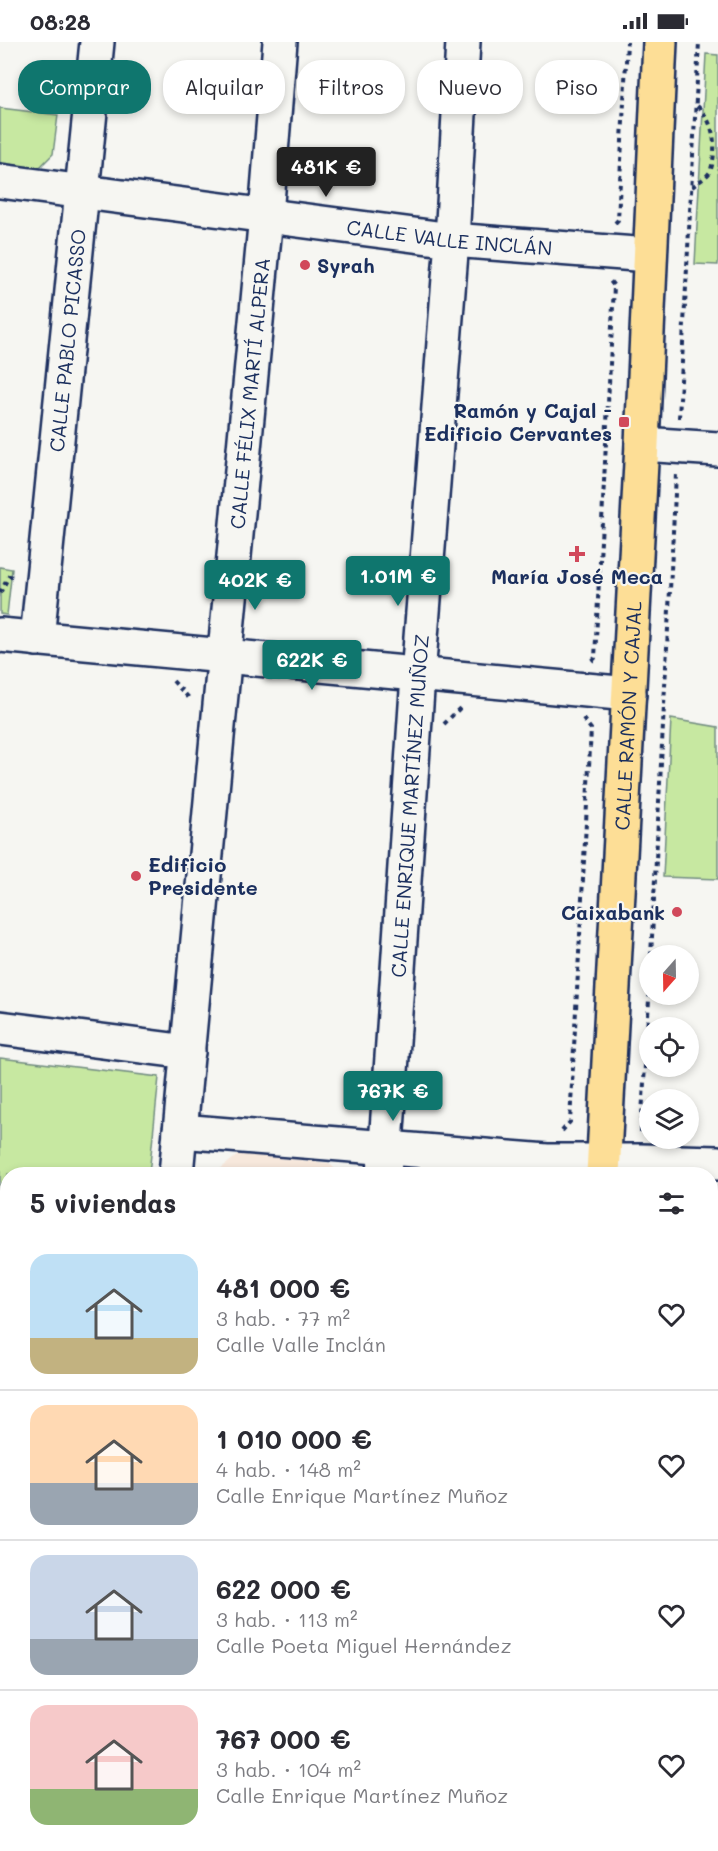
<!DOCTYPE html>
<html lang="es">
<head>
<meta charset="utf-8">
<style>
	body { margin:0; font-family:Mali,sans-serif; background:#f2f2f3; color:#2b2b33; height:100vh; display:flex; flex-direction:column; font-size:22px; white-space:nowrap }
	* { box-sizing:border-box; margin:0 }
	p { font-size:20px; color:#7c7c81 }
	.icon { flex:none; width:33px; height:33px; fill:none; stroke:currentColor; stroke-width:2; stroke-linecap:round; stroke-linejoin:round }
	.map { position:relative; flex:1; overflow:hidden }
	.details { position:absolute; left:0px; top:1125px; width:718px; height:684px; display:flex; flex-direction:column; background:#fff; border-radius:24px 24px 0 0; box-shadow:0 3px 9px #0003 }
	.details>* { flex:none }
	.guide { position:absolute; left:18px; top:18px; width:682px; height:54px; display:flex; gap:12px }
	.needle { width:39px; rotate:200deg }
	.buttons { position:absolute; left:639px; top:903px; display:grid; gap:12px }
	.buttons a { display:grid; place-items:center; width:60px; height:60px; border-radius:50%; background:#fff; box-shadow:0 3px 9px #0003; font-size:30px }
	.price { position:absolute; translate:-50% -51px; padding:0 14px; border-radius:6px; background:#0f766e; color:#fff; font-size:20px; line-height:39px; filter:drop-shadow(0 2px 3px #0008) }
	.price::after { content:''; position:absolute; left:50%; top:36px; width:18px; height:14px; margin-left:-9px; background:inherit; clip-path:polygon(0 0,100% 0,50% 100%) }
	.price.selected { background:#222; color:#fff }
	ul { padding:0; list-style:none }
	li { display:flex; align-items:center; gap:18px; height:150px; padding:0 30px }
	li+li { border-top:2px solid #e1e1e2 }
	li span { display:grid; place-items:center; flex:none; width:168px; height:120px; border-radius:18px; color:#555 }
	li>.icon { margin-inline-start:auto }
	span .icon { width:72px; height:72px; fill:#fffc; stroke-width:1 }
	li b { font-size:26px }
	h2 { display:flex; justify-content:space-between; align-items:center; height:72px; padding:0 30px; font-size:26px }
	.chip { padding:0 21px; border-radius:24px; background:#fff; box-shadow:0 3px 9px #0003; font-size:21px; line-height:54px }
	.chip.selected { background:#0f766e; color:#fff }
	.status { display:flex; justify-content:space-between; align-items:center; height:42px; padding:0 30px; background:#fff; direction:ltr }
	.status svg { height:16px; fill:currentColor }
	.map>svg:first-child { display:block }
	.built { fill:#f7e8dc }
	.green { fill:#c7e8a1; stroke:#718c80; stroke-width:1.5 }
	.lines { fill:none; stroke-linecap:round; stroke-linejoin:round }
	.minor-casing { stroke:#1b2f5e; stroke-width:38 }
	.major-casing { stroke:#1b2f5e; stroke-width:38 }
	.path { stroke:#1b2f5e; stroke-width:4; stroke-dasharray:4.5 4.5; stroke-linecap:butt }
	.minor { stroke:#f6f6f2; stroke-width:33 }
	.major { stroke:#fdde96; stroke-width:33 }
	.poi-dot { fill:#d1495b; stroke:#f6f6f2; stroke-width:2 }
	.labels { text-anchor:middle; dominant-baseline:central; stroke-width:4.5; stroke-linejoin:round; paint-order:stroke }
	.street-label { font-size:20px; fill:#1b2f5e; stroke:#f6f6f2 }
	.poi-label { font-size:20px; font-weight:bold; fill:#1b2f5e; stroke:#f6f6f2; text-anchor:start }
</style>
</head>
<body>
<div class="status"><b>08:28</b><svg viewBox="0 0 49 12"><path d="M0 12V9h3v3zM5 12V6h3v6zM10 12V3h3v9zM15 12V0h3v12zM26 1h20v11H26zM47 4h2v5h-2z"/></svg></div>
<div class="map">
<svg width="718" height="1809" viewBox="0 0 718 1809">
	<rect width="100%" height="100%" fill="#f6f6f2"/>
	<filter id="ink" filterUnits="userSpaceOnUse"><feTurbulence type="fractalNoise" baseFrequency=".0167" numOctaves="2"/><feDisplacementMap in="SourceGraphic" scale="12" xChannelSelector="R" yChannelSelector="G"/><feConvolveMatrix kernelMatrix="1 2 1 2 8 2 1 2 1" color-interpolation-filters="sRGB"/></filter>
	<g filter="url(#ink)">
		<!-- built -->
		<path class="built" d="M 239,1112 L 329,1121 L 340,1132 L 214,1132 Z"/>
		<!-- green -->
		<g class="green">
			<path d="M 706,12 L 718,13 L 718,223 L 695,222 Z"/>
			<path d="M 0,66 L 58,73 L 53,112 L 38,127 L 0,123 Z"/>
			<path d="M 0,525 L 12,527 L 7,573 L 0,572 Z"/>
			<path d="M 671,677 L 718,685 L 718,837 L 663,835 Z"/>
			<path d="M 0,1016 L 159,1035 L 149,1132 L 8,1132 L 7,1474 L 0,1473 Z"/>
			<path d="M 0,1533 L 8,1534 L 8,1802 L 47,1802 L 46,1809 L 0,1809 Z"/>
			<path d="M 137,1802 L 279,1802 L 278,1809 L 136,1809 Z"/>
		</g>
		<g class="lines">
			<defs>
				<g id="minor">
					<path id="s1" d="M 0,139 L 452,198 L 649,213"/>
					<path d="M 642,402 L 718,407"/>
					<path d="M 0,593 L 629,652"/>
					<path id="s2" d="M 37,597 L 97,0"/>
					<path d="M 0,986 L 188,1010"/>
					<path d="M 180,1089 L 547,1119 L 640,1119 L 718,1121"/>
					<path id="s3" d="M 176,1132 L 266,173 L 280,0"/>
					<path id="s4" d="M 384,1132 L 418,634 L 452,198 L 463,0"/>
					<path d="M 0,1508 L 8,1509"/>
					<path d="M 711,1578 L 718,1578"/>
					<path d="M 96,1802 L 96,1809"/>
				</g>
				<g id="major">
					<path id="s5" d="M 603,1132 L 642,402 L 660,0"/>
					<path d="M 568,1809 L 568,1802"/>
				</g>
			</defs>
			<!-- minor casing -->
			<use href="#minor" class="minor-casing"/>
			<!-- major casing -->
			<use href="#major" class="major-casing"/>
			<!-- path -->
			<g class="path">
				<path d="M 692,145 C 698,140 706,136 710,130 C 718,107 715,79 696,63"/>
				<path d="M 615,181 L 618,178 L 627,0"/>
				<path d="M 679,376 L 699,0"/>
				<path d="M 0,551 L 9,534 L 15,535"/>
				<path d="M 592,619 L 595,616 L 614,244 L 610,239"/>
				<path d="M 173,639 L 190,657"/>
				<path d="M 444,682 L 460,666"/>
				<path d="M 651,914 L 676,432"/>
				<path d="M 562,1089 L 570,1080 L 591,687 L 583,677"/>
				<path d="M 641,1090 L 650,941"/>
				<path d="M 0,1620 L 8,1613"/>
				<path d="M 0,1787 L 8,1788"/>
				<path d="M 124,1805 L 149,1808 L 160,1802"/>
				<path d="M 36,1809 L 50,1802"/>
				<path d="M 255,1809 L 256,1802"/>
				<path d="M 532,1809 L 532,1802"/>
				<path d="M 604,1809 L 604,1802"/>
			</g>
			<!-- minor -->
			<use href="#minor" class="minor"/>
			<!-- major -->
			<use href="#major" class="major"/>
		</g>
	</g>
	<!-- markers -->
	<g class="poi-dot">
		<circle cx="305" cy="223" r="6"/>
		<rect x="618" y="374" width="12" height="12" rx="3"/>
		<path d="M574 503h6v6h6v6h-6v6h-6v-6h-6v-6h6z"/>
		<circle cx="136" cy="834" r="6"/>
		<circle cx="677" cy="870" r="6"/>
	</g>
	<g class="labels">
		<!-- street labels -->
		<g class="street-label">
			<text stroke="none"><textPath href="#s1" startOffset="453">CALLE VALLE INCLÁN</textPath></text>
			<text stroke="none"><textPath href="#s2" startOffset="300">CALLE PABLO PICASSO</textPath></text>
			<text stroke="none"><textPath href="#s3" startOffset="784">CALLE FÉLIX MARTÍ ALPERA</textPath></text>
			<text stroke="none"><textPath href="#s5" startOffset="459">CALLE RAMÓN Y CAJAL</textPath></text>
			<text stroke="none"><textPath href="#s4" startOffset="369">CALLE ENRIQUE MARTÍNEZ MUÑOZ</textPath></text>
		</g>
		<!-- poi labels -->
		<g class="poi-label">
			<text x="317" y="223">Syrah</text>
			<text x="612" y="368" text-anchor="end">Ramón y Cajal -<tspan x="612" dy="23">Edificio Cervantes</tspan></text>
			<text x="577" y="534" text-anchor="middle">María José Meca</text>
			<text x="148" y="822">Edificio<tspan x="148" dy="23">Presidente</tspan></text>
			<text x="665" y="870" text-anchor="end">Caixabank</text>
		</g>
	</g>
</svg>
<div class="buttons">
<a><svg class="needle" viewBox="-14 -14 28 28"><path d="M0-13l5 13h-10z" fill="#e53935"/><path d="M0 13l5-13h-10z" fill="#7c7c81"/></svg></a>
<a><svg class="icon" aria-label="locate" viewBox="0 0 24 24"><circle cx="12" cy="12" r="6"/><path d="M12 2v4M12 18v4M2 12h4M18 12h4"/></svg></a>
<a><svg class="icon" aria-label="layers" viewBox="0 0 24 24"><path d="M12 4l9 5-9 5-9-5zM3 14l9 5 9-5"/></svg></a>
</div>
<b class="price selected" style="left:326px;top:156px">481K €</b>
<b class="price" style="left:398px;top:565px">1.01M €</b>
<b class="price" style="left:255px;top:569px">402K €</b>
<b class="price" style="left:312px;top:649px">622K €</b>
<b class="price" style="left:393px;top:1080px">767K €</b>
<div class="guide">
<a class="chip selected">Comprar</a>
<a class="chip">Alquilar</a>
<a class="chip">Filtros</a>
<a class="chip">Nuevo</a>
<a class="chip">Piso</a>
</div>
<section class="details">
<h2>5 viviendas<svg class="icon" aria-label="filters" viewBox="0 0 24 24"><path d="M4 7h16M4 17h16"/><circle cx="9" cy="7" r="2"/><circle cx="15" cy="17" r="2"/></svg></h2>
<ul>
<li><span style="background:linear-gradient(#bfe0f5 70%,#c2b280 0)"><svg class="icon" aria-label="home" viewBox="0 0 24 24"><path d="M3 11l9-7 9 7M6 9v11h12V9"/></svg></span><div><b>481 000 €</b><p>3 hab. · 77 m²</p><p>Calle Valle Inclán</p></div><svg class="icon" aria-label="heart" viewBox="0 0 24 24"><path d="M12 20l-8-8c-3-5 5-10 8-4 3-6 11-1 8 4z"/></svg></li>
<li><span style="background:linear-gradient(#ffd9b3 65%,#9aa5b1 0)"><svg class="icon" aria-label="home" viewBox="0 0 24 24"><path d="M3 11l9-7 9 7M6 9v11h12V9"/></svg></span><div><b>1 010 000 €</b><p>4 hab. · 148 m²</p><p>Calle Enrique Martínez Muñoz</p></div><svg class="icon" aria-label="heart" viewBox="0 0 24 24"><path d="M12 20l-8-8c-3-5 5-10 8-4 3-6 11-1 8 4z"/></svg></li>
<li><span style="background:linear-gradient(#c9d6e8 70%,#9aa5b1 0)"><svg class="icon" aria-label="home" viewBox="0 0 24 24"><path d="M3 11l9-7 9 7M6 9v11h12V9"/></svg></span><div><b>622 000 €</b><p>3 hab. · 113 m²</p><p>Calle Poeta Miguel Hernández</p></div><svg class="icon" aria-label="heart" viewBox="0 0 24 24"><path d="M12 20l-8-8c-3-5 5-10 8-4 3-6 11-1 8 4z"/></svg></li>
<li><span style="background:linear-gradient(#f6c9c9 70%,#8fb573 0)"><svg class="icon" aria-label="home" viewBox="0 0 24 24"><path d="M3 11l9-7 9 7M6 9v11h12V9"/></svg></span><div><b>767 000 €</b><p>3 hab. · 104 m²</p><p>Calle Enrique Martínez Muñoz</p></div><svg class="icon" aria-label="heart" viewBox="0 0 24 24"><path d="M12 20l-8-8c-3-5 5-10 8-4 3-6 11-1 8 4z"/></svg></li>
</ul>
</section>
</div>
</body>
</html>
